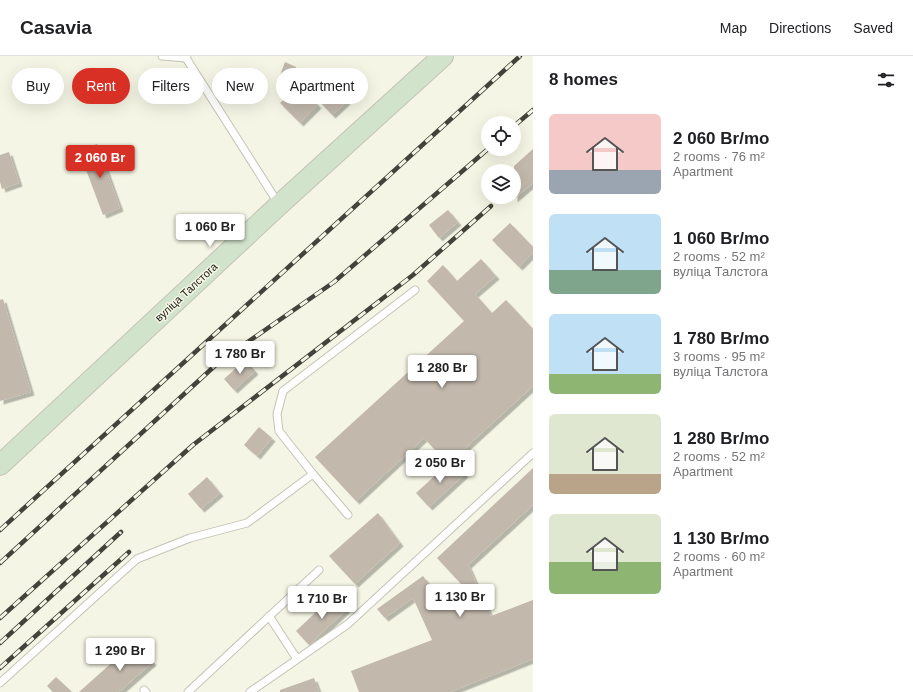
<!DOCTYPE html>
<html lang="en">
<head>
<meta charset="utf-8">
<style>
	body { margin:0; font-family:Arial,sans-serif; background:#f2f2f2; color:#202124; height:100vh; display:flex; flex-direction:column; font-size:15px; white-space:nowrap }
	* { box-sizing:border-box; margin:0 }
	p { font-size:13px; color:#757577 }
	.icon { flex:none; width:22px; height:22px; fill:none; stroke:currentColor; stroke-width:2; stroke-linecap:round; stroke-linejoin:round }
	.map { position:relative; flex:1; overflow:hidden }
	.sheet { display:flex; flex-direction:column; background:#fff; width:380px }
	.sheet>* { flex:none }
	.banner { position:absolute; left:12px; top:12px; width:380px; height:36px; display:flex; gap:8px }
	.tools { position:absolute; left:481px; top:60px; display:grid; gap:8px }
	.tools a { display:grid; place-items:center; width:40px; height:40px; border-radius:50%; background:#fff; box-shadow:0 4px 16px #0002; font-size:20px }
	.price { position:absolute; translate:-50% -34px; padding:0 9px; border-radius:4px; background:#fff; color:#222; font-size:13px; line-height:26px; filter:drop-shadow(0 1px 2px #0008) }
	.price::after { content:''; position:absolute; left:50%; top:24px; width:12px; height:9px; margin-left:-6px; background:inherit; clip-path:polygon(0 0,100% 0,50% 100%) }
	.price.current { background:#d93025; color:#fff }
	ul { padding:0; list-style:none }
	li { display:flex; align-items:center; gap:12px; height:100px; padding:0 16px }
	li span { display:grid; place-items:center; flex:none; width:112px; height:80px; border-radius:6px; color:#555 }
	li>.icon { margin-inline-start:auto }
	span .icon { width:48px; height:48px; fill:#fffc; stroke-width:1 }
	li b { font-size:17px }
	h2 { display:flex; justify-content:space-between; align-items:center; height:48px; padding:0 16px; font-size:17px }
	.chip { padding:0 14px; border-radius:18px; background:#fff; box-shadow:0 4px 16px #0002; font-size:14px; line-height:36px }
	.chip.current { background:#d93025; color:#fff }
	header { display:flex; align-items:center; gap:24px; box-sizing:border-box; height:56px; padding:0 20px; background:#fff; border-bottom:1px solid #e0e0e0 }
	header strong { font-size:19px }
	nav { display:flex; gap:22px; margin-inline-start:auto; font-size:14px }
	main { display:flex; flex:1; min-height:0 }
	.map>svg:first-child { display:block }
	.building { fill:#c2b8ac; filter:url(#shadow) }
	.lines { fill:none; stroke-linecap:round; stroke-linejoin:round }
	.lane-casing { stroke:#c4c3b5; stroke-width:9 }
	.secondary-casing { stroke:#c4c3b5; stroke-width:22 }
	.lane { stroke:#fff; stroke-width:7 }
	.secondary { stroke:#d1e3cb; stroke-width:20 }
	.rail-casing { stroke:#43433b; stroke-width:4.5 }
	.rail { stroke:#f5f5e5; stroke-width:3; stroke-dasharray:9; stroke-linecap:butt }
	.labels { text-anchor:middle; dominant-baseline:central; stroke-width:3; stroke-linejoin:round; paint-order:stroke }
	.street-label { font-size:11px; fill:#22221c; stroke:#f5f5e5 }
</style>
</head>
<body>
<header>
<strong>Casavia</strong>
<nav><a>Map</a><a>Directions</a><a>Saved</a></nav>
</header>
<main>
<div class="map">
<svg width="533" height="636" viewBox="0 0 533 636">
	<defs>
		<filter id="shadow"><feDropShadow dx="3.5" dy="3.5" stdDeviation="0" flood-color="#0004"/></filter>
	</defs>
	<rect width="100%" height="100%" fill="#f5f5e5"/>
	<!-- building -->
	<g class="building">
		<path d="M 285,6 L 296,11 L 292,22 L 318,49 L 300,67 L 280,47 L 294,34 L 277,27 Z"/>
		<path d="M 333,29 L 347,45 L 332,59 L 317,43 Z"/>
		<path d="M 97,88 L 120,152 L 103,159 L 79,95 Z"/>
		<path d="M 533,93 L 533,127 L 514,143 L 514,110 Z"/>
		<path d="M 9,96 L 19,127 L 2,133 L 0,126 L 0,99 Z"/>
		<path d="M 448,154 L 458,166 L 439,182 L 429,169 Z"/>
		<path d="M 510,167 L 533,191 L 533,197 L 519,211 L 492,184 Z"/>
		<path d="M 481,203 L 496,220 L 475,238 L 492,257 L 506,244 L 533,273 L 533,330 L 448,408 L 424,382 L 356,445 L 315,401 L 464,265 L 427,225 L 443,209 L 457,225 Z"/>
		<path d="M 3,243 L 31,336 L 0,345 L 0,244 Z"/>
		<path d="M 245,304 L 255,315 L 234,334 L 224,323 Z"/>
		<path d="M 259,371 L 272,382 L 257,400 L 244,389 Z"/>
		<path d="M 452,404 L 465,418 L 429,451 L 416,437 Z"/>
		<path d="M 533,412 L 533,449 L 468,509 L 491,560 L 533,544 L 533,603 L 450,636 L 359,636 L 351,615 L 432,584 L 413,542 L 385,562 L 377,553 L 423,520 L 438,540 L 463,530 L 437,502 Z"/>
		<path d="M 207,421 L 220,437 L 201,453 L 188,438 Z"/>
		<path d="M 378,457 L 400,487 L 355,528 L 329,500 Z"/>
		<path d="M 335,538 L 346,550 L 346,554 L 309,589 L 296,575 Z"/>
		<path d="M 135,586 L 153,606 L 119,636 L 79,636 Z"/>
		<path d="M 56,621 L 72,636 L 53,636 L 47,630 Z"/>
		<path d="M 314,622 L 319,636 L 280,636 L 280,634 Z"/>
	</g>
	<g class="lines">
		<defs>
			<g id="lane">
				<path d="M 162,0 L 186,2"/>
				<path d="M 187,0 L 186,2 L 278,147"/>
				<path d="M 313,418 L 348,459"/>
				<path d="M 269,560 L 297,603"/>
				<path d="M 0,627 L 137,503 L 190,482 L 247,467 L 313,418 L 279,375 L 277,358 L 283,335 L 415,234"/>
				<path d="M 144,634 L 146,636"/>
				<path d="M 188,636 L 319,514"/>
				<path d="M 250,636 L 348,568 L 533,397"/>
			</g>
			<path id="secondary" d="M 0,409 L 279,149 L 443,0"/>
		</defs>
		<!-- lane casing -->
		<use href="#lane" class="lane-casing"/>
		<!-- secondary casing -->
		<use href="#secondary" class="secondary-casing"/>
		<!-- lane -->
		<use href="#lane" class="lane"/>
		<!-- secondary -->
		<use href="#secondary" class="secondary"/>
		<defs>
			<g id="rail">
				<path d="M 514,70 L 533,54"/>
				<path d="M 0,474 L 520,0"/>
				<path d="M 0,507 L 219,306 L 334,226 L 488,93"/>
				<path d="M 0,562 L 193,389 L 413,219 L 491,150"/>
				<path d="M 0,587 L 121,476"/>
				<path d="M 0,612 L 129,496"/>
			</g>
		</defs>
		<!-- rail casing -->
		<use href="#rail" class="rail-casing"/>
		<!-- rail -->
		<use href="#rail" class="rail"/>
	</g>
	<g class="labels">
		<!-- street labels -->
		<g class="street-label">
			<text transform="translate(186 236) rotate(-43)">вуліца Талстога</text>
		</g>
	</g>
</svg>
<div class="tools">
<a><svg class="icon" aria-label="locate" viewBox="0 0 24 24"><circle cx="12" cy="12" r="6"/><path d="M12 2v4M12 18v4M2 12h4M18 12h4"/></svg></a>
<a><svg class="icon" aria-label="layers" viewBox="0 0 24 24"><path d="M12 4l9 5-9 5-9-5zM3 14l9 5 9-5"/></svg></a>
</div>
<b class="price current" style="left:100px;top:123px">2 060 Br</b>
<b class="price" style="left:210px;top:192px">1 060 Br</b>
<b class="price" style="left:240px;top:319px">1 780 Br</b>
<b class="price" style="left:442px;top:333px">1 280 Br</b>
<b class="price" style="left:440px;top:428px">2 050 Br</b>
<b class="price" style="left:460px;top:562px">1 130 Br</b>
<b class="price" style="left:322px;top:564px">1 710 Br</b>
<b class="price" style="left:120px;top:616px">1 290 Br</b>
<div class="banner">
<a class="chip">Buy</a>
<a class="chip current">Rent</a>
<a class="chip">Filters</a>
<a class="chip">New</a>
<a class="chip">Apartment</a>
</div>
</div>
<section class="sheet">
<h2>8 homes<svg class="icon" aria-label="filters" viewBox="0 0 24 24"><path d="M4 7h16M4 17h16"/><circle cx="9" cy="7" r="2"/><circle cx="15" cy="17" r="2"/></svg></h2>
<ul>
<li><span style="background:linear-gradient(#f6c9c9 70%,#9aa5b1 0)"><svg class="icon" aria-label="home" viewBox="0 0 24 24"><path d="M3 11l9-7 9 7M6 9v11h12V9"/></svg></span><div><b>2 060 Br/mo</b><p>2 rooms · 76 m²</p><p>Apartment</p></div></li>
<li><span style="background:linear-gradient(#bfe0f5 70%,#7fa58c 0)"><svg class="icon" aria-label="home" viewBox="0 0 24 24"><path d="M3 11l9-7 9 7M6 9v11h12V9"/></svg></span><div><b>1 060 Br/mo</b><p>2 rooms · 52 m²</p><p>вуліца Талстога</p></div></li>
<li><span style="background:linear-gradient(#bfe0f5 75%,#8fb573 0)"><svg class="icon" aria-label="home" viewBox="0 0 24 24"><path d="M3 11l9-7 9 7M6 9v11h12V9"/></svg></span><div><b>1 780 Br/mo</b><p>3 rooms · 95 m²</p><p>вуліца Талстога</p></div></li>
<li><span style="background:linear-gradient(#dfe7d0 75%,#b9a48a 0)"><svg class="icon" aria-label="home" viewBox="0 0 24 24"><path d="M3 11l9-7 9 7M6 9v11h12V9"/></svg></span><div><b>1 280 Br/mo</b><p>2 rooms · 52 m²</p><p>Apartment</p></div></li>
<li><span style="background:linear-gradient(#dfe7d0 60%,#8fb573 0)"><svg class="icon" aria-label="home" viewBox="0 0 24 24"><path d="M3 11l9-7 9 7M6 9v11h12V9"/></svg></span><div><b>1 130 Br/mo</b><p>2 rooms · 60 m²</p><p>Apartment</p></div></li>
</ul>
</section>
</main>
</body>
</html>
